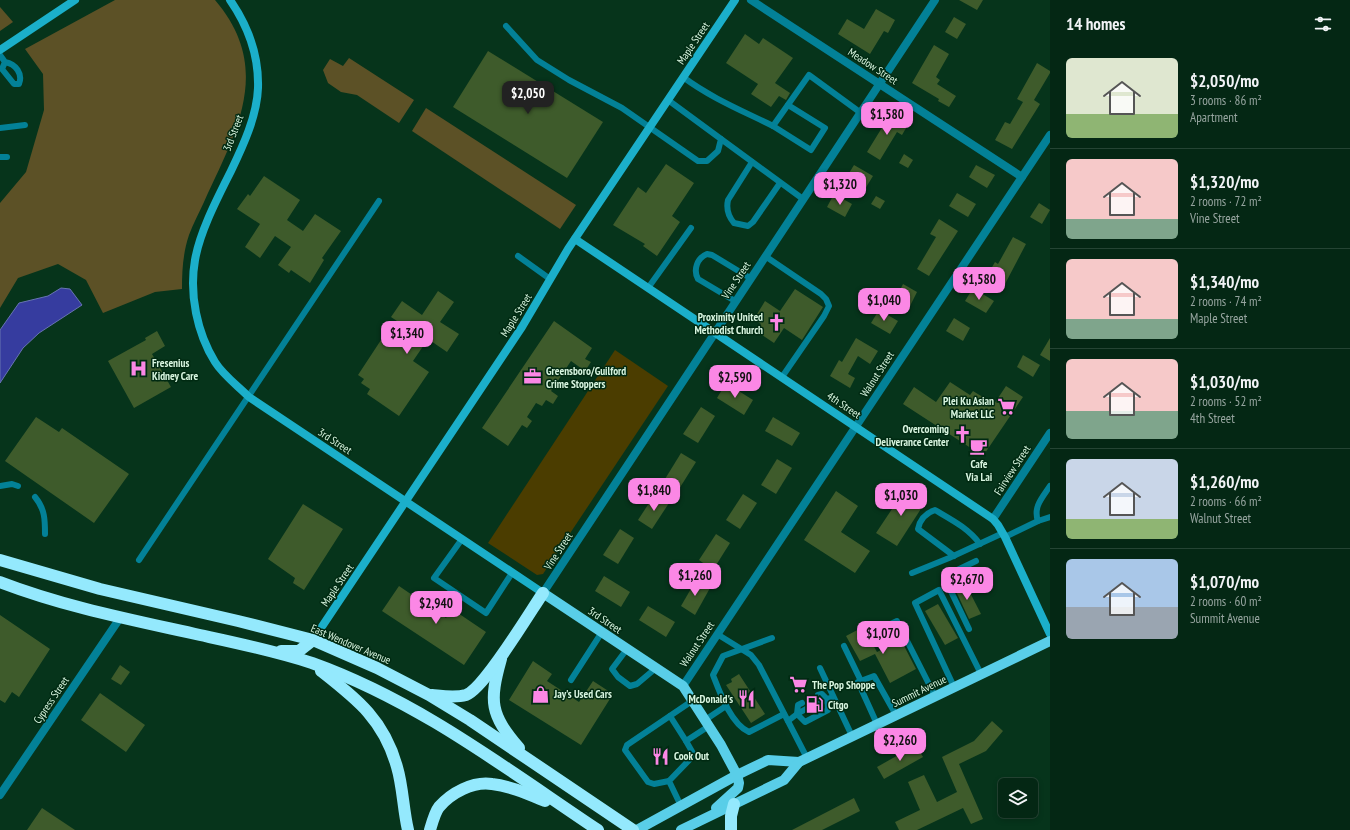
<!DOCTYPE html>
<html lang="en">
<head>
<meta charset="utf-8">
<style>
	body { margin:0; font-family:"PT Sans Narrow",sans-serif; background:#0d2f1d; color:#f1f3f6; height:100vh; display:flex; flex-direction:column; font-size:15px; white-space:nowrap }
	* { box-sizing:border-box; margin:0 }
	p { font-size:13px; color:#97a5a0 }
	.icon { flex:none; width:22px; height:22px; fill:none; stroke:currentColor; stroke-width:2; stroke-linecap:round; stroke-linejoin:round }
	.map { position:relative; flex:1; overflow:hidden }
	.side { display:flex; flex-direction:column; background:#042714; width:300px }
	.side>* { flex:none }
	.buttons { position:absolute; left:998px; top:778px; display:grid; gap:8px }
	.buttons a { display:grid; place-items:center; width:40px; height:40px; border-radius:6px; background:#042714; box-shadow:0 2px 6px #0003,0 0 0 1px #254434; font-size:20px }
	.price { position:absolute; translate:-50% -34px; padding:0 9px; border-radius:8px; background:#fb87e5; color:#111; font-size:13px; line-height:26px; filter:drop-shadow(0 1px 2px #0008) }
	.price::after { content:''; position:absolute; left:50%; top:24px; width:12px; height:9px; margin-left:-6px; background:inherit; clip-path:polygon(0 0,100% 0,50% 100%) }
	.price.selected { background:#222; color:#fff }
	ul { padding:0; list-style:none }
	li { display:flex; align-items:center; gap:12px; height:100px; padding:0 16px }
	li+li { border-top:1px solid #254434 }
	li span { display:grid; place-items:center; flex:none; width:112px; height:80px; border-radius:6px; color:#555 }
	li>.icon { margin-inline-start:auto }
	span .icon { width:48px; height:48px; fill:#fffc; stroke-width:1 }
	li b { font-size:17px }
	h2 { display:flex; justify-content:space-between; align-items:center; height:48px; padding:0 16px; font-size:17px }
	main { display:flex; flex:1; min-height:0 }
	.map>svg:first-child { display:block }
	.green { fill:#4b3d00 }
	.forest { fill:#5c5126 }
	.water { fill:#363c9f; stroke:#6774b2 }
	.building { fill:#3e5b2b }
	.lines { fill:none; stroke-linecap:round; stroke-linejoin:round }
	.lane { stroke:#038197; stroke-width:6 }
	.street { stroke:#038197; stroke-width:8 }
	.secondary { stroke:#1bafca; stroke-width:8 }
	.primary { stroke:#59cee8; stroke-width:10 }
	.highway { stroke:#94e9fd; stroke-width:12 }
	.labels { text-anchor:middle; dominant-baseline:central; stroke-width:3; stroke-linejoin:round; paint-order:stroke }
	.street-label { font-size:11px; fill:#d8f5e0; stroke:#002a12 }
	.poi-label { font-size:11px; font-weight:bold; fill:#d8f5e0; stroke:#002a12; text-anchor:start }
</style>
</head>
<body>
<main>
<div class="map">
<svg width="1050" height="830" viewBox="0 0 1050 830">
	<rect width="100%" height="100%" fill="#06341b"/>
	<!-- green -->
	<path class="green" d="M 615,350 L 668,386 L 543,574 L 537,575 L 488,543 Z"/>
	<!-- forest -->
	<g class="forest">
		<path d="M 115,0 L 215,0 C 274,69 236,132 204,202 C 199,213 193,224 189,235 C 183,253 182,270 182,289 L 155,292 L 103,313 L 86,280 L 58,264 L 18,278 L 0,308 L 0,203 L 26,172 L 44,110 L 43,74 L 25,49 Z"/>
		<path d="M 0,7 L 13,22 L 0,31 Z"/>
		<path d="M 349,58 L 414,100 L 399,123 L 357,95 L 341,92 L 328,83 L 323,70 L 330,59 L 343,66 Z"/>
		<path d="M 426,108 L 576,205 L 560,229 L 412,131 Z"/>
	</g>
	<!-- water -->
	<path class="water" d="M 61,288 L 70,289 L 82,305 L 39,333 L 23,348 L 0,383 L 0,330 L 19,303 L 48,296 Z"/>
	<!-- building -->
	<g class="building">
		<path d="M 959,0 L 983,0 L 977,10 Z"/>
		<path d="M 876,9 L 895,20 L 888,33 L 884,31 L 870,54 L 838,34 L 847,19 L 864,29 Z"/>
		<path d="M 954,17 L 966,24 L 957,39 L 945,32 Z"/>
		<path d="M 745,34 L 759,44 L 763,38 L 793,58 L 775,83 L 790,93 L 786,100 L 779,96 L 771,107 L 751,94 L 758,84 L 726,63 Z"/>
		<path d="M 934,45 L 949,54 L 936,77 L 940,80 L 937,84 L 956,96 L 949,107 L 938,101 L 939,99 L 912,83 Z"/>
		<path d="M 488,51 L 603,122 L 567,178 L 453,107 Z"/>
		<path d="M 1037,63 L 1050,71 L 1050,73 L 1034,100 L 1040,104 L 1012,149 L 995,140 L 1005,122 L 1010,124 L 1023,102 L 1017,99 Z"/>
		<path d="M 891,113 L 909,123 L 902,135 L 897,132 L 880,160 L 867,152 Z"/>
		<path d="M 904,154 L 913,160 L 908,168 L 899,163 Z"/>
		<path d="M 666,164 L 694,183 L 672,216 L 680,222 L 657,256 L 643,246 L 645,244 L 613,225 L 638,187 L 646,193 Z"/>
		<path d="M 854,165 L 873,176 L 865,189 L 846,178 Z"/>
		<path d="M 976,165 L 995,175 L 987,188 L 969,177 Z"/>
		<path d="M 264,176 L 300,200 L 287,220 L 303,231 L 315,214 L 341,231 L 322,258 L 324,260 L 310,283 L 291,270 L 289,273 L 278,265 L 291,247 L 275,236 L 260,258 L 245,247 L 260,224 L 237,209 L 248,194 L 250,196 Z"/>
		<path d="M 957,193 L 976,204 L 968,217 L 949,206 Z"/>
		<path d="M 834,194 L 852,204 L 845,217 L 827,207 Z"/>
		<path d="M 876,196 L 885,201 L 880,209 L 871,204 Z"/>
		<path d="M 1039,203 L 1050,210 L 1042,224 L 1030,217 Z"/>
		<path d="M 939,219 L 958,231 L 929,276 L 917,269 L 936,237 L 930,234 Z"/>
		<path d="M 1013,237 L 1026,244 L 1005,284 L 988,274 L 995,262 L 998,264 Z"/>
		<path d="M 903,284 L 917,292 L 910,306 L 896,298 Z"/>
		<path d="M 973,288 L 994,301 L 986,313 L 965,301 Z"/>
		<path d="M 795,289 L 823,307 L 802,340 L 784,328 L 774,343 L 756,331 L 761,324 L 754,319 L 765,301 L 780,311 Z"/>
		<path d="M 438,291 L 454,302 L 440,322 L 459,334 L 447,352 L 428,339 L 413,361 L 429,372 L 399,416 L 367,394 L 370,389 L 361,383 L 364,379 L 358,375 L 381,340 L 388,344 L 391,339 L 401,347 L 412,331 L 391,317 L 402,301 L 422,315 Z"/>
		<path d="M 879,310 L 898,321 L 890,334 L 871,323 Z"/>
		<path d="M 954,318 L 970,328 L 963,341 L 946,331 Z"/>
		<path d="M 554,321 L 592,348 L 585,359 L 591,362 L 585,371 L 571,361 L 551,391 L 558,396 L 553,404 L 546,400 L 542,406 L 536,403 L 527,417 L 532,421 L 527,428 L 522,425 L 508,446 L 482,428 Z"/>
		<path d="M 157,331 L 165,346 L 152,354 L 171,387 L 134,408 L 108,361 L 146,340 L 145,338 Z"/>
		<path d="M 856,338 L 878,351 L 870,364 L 858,356 L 848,374 L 855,378 L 850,388 L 830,376 L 839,360 L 842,362 Z"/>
		<path d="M 1050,338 L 1050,361 L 1040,355 Z"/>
		<path d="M 1023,355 L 1040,365 L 1033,377 L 1017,367 Z"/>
		<path d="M 950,382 L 970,395 L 973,391 L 994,404 L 1006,386 L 1023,397 L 983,456 L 903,404 L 914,387 L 936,402 Z"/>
		<path d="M 726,383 L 753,400 L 744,415 L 717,398 Z"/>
		<path d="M 701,407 L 715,416 L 698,443 L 683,434 Z"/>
		<path d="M 36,417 L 59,432 L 62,428 L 129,474 L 94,523 L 5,461 Z"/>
		<path d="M 773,417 L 800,433 L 792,446 L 765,431 Z"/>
		<path d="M 681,453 L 696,462 L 679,489 L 665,479 Z"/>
		<path d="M 777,459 L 792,468 L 776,494 L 761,485 Z"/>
		<path d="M 906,488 L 926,501 L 897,546 L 876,533 Z"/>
		<path d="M 836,491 L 858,506 L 841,532 L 870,551 L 855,573 L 804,540 Z"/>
		<path d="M 655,494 L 669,503 L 652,529 L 638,520 Z"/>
		<path d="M 743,494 L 757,503 L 740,529 L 726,520 Z"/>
		<path d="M 303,504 L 343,529 L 304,590 L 293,583 L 295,578 L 268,559 Z"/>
		<path d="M 620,529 L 634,538 L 618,564 L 603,555 Z"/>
		<path d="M 716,534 L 730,543 L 713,570 L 699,560 Z"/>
		<path d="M 604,576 L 630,592 L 621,607 L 595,591 Z"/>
		<path d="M 696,580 L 710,588 L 695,615 L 681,606 Z"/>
		<path d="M 964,581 L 981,614 L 969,619 L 954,587 Z"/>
		<path d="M 399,586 L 446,618 L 452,609 L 486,632 L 464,665 L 382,611 Z"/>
		<path d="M 938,604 L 958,638 L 945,645 L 925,611 Z"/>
		<path d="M 648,606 L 675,622 L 666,637 L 639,620 Z"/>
		<path d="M 0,615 L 50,649 L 19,697 L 12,692 L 5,703 L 0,700 Z"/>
		<path d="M 863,627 L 877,652 L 901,640 L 916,669 L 890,683 L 875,654 L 860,661 L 846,636 Z"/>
		<path d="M 533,661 L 552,674 L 547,681 L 579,702 L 593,681 L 613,694 L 581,745 L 509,700 Z"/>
		<path d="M 120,665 L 130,672 L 121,685 L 111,679 Z"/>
		<path d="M 739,674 L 765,714 L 751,723 L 726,685 L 732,682 L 731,679 Z"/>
		<path d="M 100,693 L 145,725 L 126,752 L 81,720 Z"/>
		<path d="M 992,721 L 1003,731 L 986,751 L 959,764 L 983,819 L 971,824 L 963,808 L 917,830 L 899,830 L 895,822 L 920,810 L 908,782 L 924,775 L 937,802 L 957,792 L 942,757 L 974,741 Z"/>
		<path d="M 916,745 L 923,757 L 884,779 L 877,767 Z"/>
		<path d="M 854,798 L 860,811 L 822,830 L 792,830 Z"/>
		<path d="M 42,808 L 75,830 L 27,830 Z"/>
	</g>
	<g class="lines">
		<!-- lane -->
		<g class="lane">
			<path d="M 506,26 L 537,60 L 569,80 L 622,108 L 698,161 L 707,161 L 718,151 L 721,139 L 668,100"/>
			<path d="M 0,55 L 5,62 C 16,64 23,74 19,84 L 14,84 L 2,69 L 5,62"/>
			<path d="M 683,77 C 711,98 743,111 773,126 L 809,75 L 861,113"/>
			<path d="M 773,126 L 811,150 L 825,128 L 788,105"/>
			<path d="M 0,128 L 25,125"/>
			<path d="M 721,139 L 803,199"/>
			<path d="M 0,157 L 7,157"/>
			<path d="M 752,162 L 728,200 C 726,209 728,216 734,223 L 748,226 L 753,222 L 780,183"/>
			<path d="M 518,256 L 550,279"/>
			<path d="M 765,256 L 821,294 L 826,299 L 829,306 L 824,316 L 782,377"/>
			<path d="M 648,288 L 691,228"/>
			<path d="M 735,301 L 698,279 C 693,270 697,258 707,254 L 712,255 L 750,278"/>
			<path d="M 0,486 L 12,484 L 18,486"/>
			<path d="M 1050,486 C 1042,498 1033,507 1038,521 L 1050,517"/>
			<path d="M 35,497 C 45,509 45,520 45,534"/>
			<path d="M 1005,537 L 1038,521"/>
			<path d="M 462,539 L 434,578 L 486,613 L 512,573"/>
			<path d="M 954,556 L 918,529 C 920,519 926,513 935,510 C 952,520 968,528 980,544"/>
			<path d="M 139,560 L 379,201"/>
			<path d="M 912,573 L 949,558 L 1003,533"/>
			<path d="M 969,629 L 947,583 L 951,573 L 976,561"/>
			<path d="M 876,631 L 897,621 L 935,696"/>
			<path d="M 717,634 L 751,655 L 759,665 L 807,758"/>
			<path d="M 772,638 L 723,656 L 713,675 C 720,693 731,724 749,732 L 784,714"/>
			<path d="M 844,646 L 861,681"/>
			<path d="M 627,649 L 612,669 L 618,677 L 630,686 L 637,684 L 656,668"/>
			<path d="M 820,668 L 852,736"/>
			<path d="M 571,680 L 602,632"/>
			<path d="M 954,687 L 915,603 L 939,590 L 981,674"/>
			<path d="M 818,695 L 822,694 L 827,699 L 830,698"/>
			<path d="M 806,709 L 797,714 L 805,722 L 828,710 L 827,699 L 821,702"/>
			<path d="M 670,716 L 686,741"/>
			<path d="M 705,720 L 726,706"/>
			<path d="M 788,721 L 797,714 L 798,705 L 802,703"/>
			<path d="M 877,724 L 858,682 L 874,676 L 896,715"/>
			<path d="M 669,781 L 654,784 L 648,782 L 625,750 L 627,745 L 692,701"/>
			<path d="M 681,806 L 669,781 L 694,755 L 686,741 L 709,726"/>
		</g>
		<!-- street -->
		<g class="street">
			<path d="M 751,0 L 1022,177"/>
			<path d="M 993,519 L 1050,433"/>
			<path d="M 543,593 L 935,0"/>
			<path d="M 683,686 L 1050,135"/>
			<path d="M 0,795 L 120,618"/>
		</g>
		<!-- secondary -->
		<g class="secondary">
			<path d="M 230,0 C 248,26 259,56 258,88 C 257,116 243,146 231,171 C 218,197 200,231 195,260 C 189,294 197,333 215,362 C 223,375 238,386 249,397 L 543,593"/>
			<path d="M 0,50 L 75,0"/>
			<path d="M 575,239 L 993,519 L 998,525 L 1005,537 L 1050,634"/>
			<path d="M 313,640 L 522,327 L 568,249 L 735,0"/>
		</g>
		<!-- primary -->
		<g class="primary">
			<path d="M 543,593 L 683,686 L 721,745 L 737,775 L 739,783 L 738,788 L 716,808"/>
			<path d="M 637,830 L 737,775 L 768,760 L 799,762"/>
			<path d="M 681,830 L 784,780 L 799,762 L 1050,641"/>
		</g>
		<!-- highway -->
		<g class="highway">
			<path d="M 0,560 L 100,589 L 238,621 L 313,640 L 377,668 L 429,695 L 470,720 L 633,830"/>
			<path d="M 0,582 C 65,607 133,620 200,635 C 237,643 276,651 312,663 C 418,701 505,768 598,830"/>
			<path d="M 281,651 L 299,651 L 313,640"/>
			<path d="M 501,659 C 489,702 490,714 519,748"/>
			<path d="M 321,671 C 358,700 384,720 397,767 C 403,787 403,809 408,830"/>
			<path d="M 432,695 C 443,696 455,698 466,695 C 484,689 530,612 543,593"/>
			<path d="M 430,830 C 432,823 435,812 439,807 C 451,793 473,781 492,784 C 510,786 528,794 545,801"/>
			<path d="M 731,830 L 731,816 L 734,804"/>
		</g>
	</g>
	<!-- icons -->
	<defs>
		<symbol id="church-bare" viewBox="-9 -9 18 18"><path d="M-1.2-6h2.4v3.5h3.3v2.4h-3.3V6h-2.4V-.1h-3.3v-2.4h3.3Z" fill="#fb87e5" stroke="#002a12" stroke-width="2.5" paint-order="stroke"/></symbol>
		<symbol id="hospital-bare" viewBox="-9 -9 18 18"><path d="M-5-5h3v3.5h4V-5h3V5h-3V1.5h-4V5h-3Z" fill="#fb87e5" stroke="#002a12" stroke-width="2.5" paint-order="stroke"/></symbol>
		<symbol id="office-bare" viewBox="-9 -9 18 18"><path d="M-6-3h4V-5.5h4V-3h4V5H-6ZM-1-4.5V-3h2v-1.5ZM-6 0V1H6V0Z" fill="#fb87e5" stroke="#002a12" stroke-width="2.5" paint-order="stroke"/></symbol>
		<symbol id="supermarket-bare" viewBox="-9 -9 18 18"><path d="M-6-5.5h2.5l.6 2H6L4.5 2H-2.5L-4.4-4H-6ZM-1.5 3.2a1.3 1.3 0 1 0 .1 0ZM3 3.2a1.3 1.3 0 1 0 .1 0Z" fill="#fb87e5" stroke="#002a12" stroke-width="2.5" paint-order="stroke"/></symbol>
		<symbol id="cafe-bare" viewBox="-9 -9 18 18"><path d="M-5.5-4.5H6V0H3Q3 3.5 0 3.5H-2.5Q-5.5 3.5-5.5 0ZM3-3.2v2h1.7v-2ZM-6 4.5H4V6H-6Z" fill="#fb87e5" stroke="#002a12" stroke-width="2.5" paint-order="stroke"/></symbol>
		<symbol id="shop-bare" viewBox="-9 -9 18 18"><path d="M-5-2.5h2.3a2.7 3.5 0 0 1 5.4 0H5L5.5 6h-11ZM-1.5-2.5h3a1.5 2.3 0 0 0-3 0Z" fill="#fb87e5" stroke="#002a12" stroke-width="2.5" paint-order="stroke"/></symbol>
		<symbol id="restaurant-bare" viewBox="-9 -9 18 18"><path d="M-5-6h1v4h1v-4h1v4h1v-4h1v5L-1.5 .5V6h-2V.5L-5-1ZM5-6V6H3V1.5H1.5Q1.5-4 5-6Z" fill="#fb87e5" stroke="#002a12" stroke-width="2.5" paint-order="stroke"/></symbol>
		<symbol id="fuel-bare" viewBox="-9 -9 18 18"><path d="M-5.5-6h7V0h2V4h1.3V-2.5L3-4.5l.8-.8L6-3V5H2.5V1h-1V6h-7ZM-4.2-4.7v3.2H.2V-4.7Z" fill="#fb87e5" stroke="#002a12" stroke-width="2.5" paint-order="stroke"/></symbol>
	</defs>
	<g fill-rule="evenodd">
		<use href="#church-bare" x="764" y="310" width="25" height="25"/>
		<use href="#hospital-bare" x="126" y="356" width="25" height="25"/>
		<use href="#office-bare" x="520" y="364" width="25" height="25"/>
		<use href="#supermarket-bare" x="994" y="394" width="25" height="25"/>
		<use href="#church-bare" x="950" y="422" width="25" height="25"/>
		<use href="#cafe-bare" x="966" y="434" width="25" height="25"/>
		<use href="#supermarket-bare" x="786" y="672" width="25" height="25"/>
		<use href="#shop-bare" x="528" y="682" width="25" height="25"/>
		<use href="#restaurant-bare" x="734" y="686" width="25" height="25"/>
		<use href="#fuel-bare" x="802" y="692" width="25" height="25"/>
		<use href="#restaurant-bare" x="648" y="744" width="25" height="25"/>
	</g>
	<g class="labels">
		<!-- street labels -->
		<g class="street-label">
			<text transform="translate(693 43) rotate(-56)">Maple Street</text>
			<text transform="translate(873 66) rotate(33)">Meadow Street</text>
			<text transform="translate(233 133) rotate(-69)">3rd Street</text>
			<text transform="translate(736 280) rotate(-56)">Vine Street</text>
			<text transform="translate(516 315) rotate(-58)">Maple Street</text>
			<text transform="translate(877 374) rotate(-57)">Walnut Street</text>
			<text transform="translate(844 405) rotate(34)">4th Street</text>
			<text transform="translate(335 441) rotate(33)">3rd Street</text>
			<text transform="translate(1012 470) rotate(-57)">Fairview Street</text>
			<text transform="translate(558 551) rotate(-57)">Vine Street</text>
			<text transform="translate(337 585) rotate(-56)">Maple Street</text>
			<text transform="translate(605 620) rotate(34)">3rd Street</text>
			<text transform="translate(351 644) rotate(23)">East Wendover Avenue</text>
			<text transform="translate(697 644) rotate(-56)">Walnut Street</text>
			<text transform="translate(919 691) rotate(-26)">Summit Avenue</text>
			<text transform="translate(51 700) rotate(-56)">Cypress Street</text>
		</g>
		<!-- poi labels -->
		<g class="poi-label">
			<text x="763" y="317" text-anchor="end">Proximity United<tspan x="763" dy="13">Methodist Church</tspan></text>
			<text x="152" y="363">Fresenius<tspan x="152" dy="13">Kidney Care</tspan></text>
			<text x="546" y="371">Greensboro/Guilford<tspan x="546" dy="13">Crime Stoppers</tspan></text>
			<text x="994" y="401" text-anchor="end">Plei Ku Asian<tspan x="994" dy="13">Market LLC</tspan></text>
			<text x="949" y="429" text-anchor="end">Overcoming<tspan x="949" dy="13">Deliverance Center</tspan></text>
			<text x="979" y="464" text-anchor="middle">Cafe<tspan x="979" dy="13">Via Lai</tspan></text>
			<text x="812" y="685">The Pop Shoppe</text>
			<text x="554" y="694">Jay's Used Cars</text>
			<text x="733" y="699" text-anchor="end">McDonald's</text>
			<text x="828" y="705">Citgo</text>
			<text x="674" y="756">Cook Out</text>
		</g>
	</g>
</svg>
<div class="buttons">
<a><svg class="icon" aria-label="layers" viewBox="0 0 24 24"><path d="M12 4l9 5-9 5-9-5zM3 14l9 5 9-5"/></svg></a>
</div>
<b class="price selected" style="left:528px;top:115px">$2,050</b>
<b class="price" style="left:887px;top:136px">$1,580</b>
<b class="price" style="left:840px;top:206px">$1,320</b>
<b class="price" style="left:979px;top:301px">$1,580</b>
<b class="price" style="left:884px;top:322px">$1,040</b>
<b class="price" style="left:407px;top:355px">$1,340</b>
<b class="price" style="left:735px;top:399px">$2,590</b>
<b class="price" style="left:654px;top:512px">$1,840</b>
<b class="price" style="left:901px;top:517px">$1,030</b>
<b class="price" style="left:695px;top:597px">$1,260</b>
<b class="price" style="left:967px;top:601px">$2,670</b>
<b class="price" style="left:436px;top:625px">$2,940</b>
<b class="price" style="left:883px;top:655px">$1,070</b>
<b class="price" style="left:900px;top:762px">$2,260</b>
</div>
<section class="side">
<h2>14 homes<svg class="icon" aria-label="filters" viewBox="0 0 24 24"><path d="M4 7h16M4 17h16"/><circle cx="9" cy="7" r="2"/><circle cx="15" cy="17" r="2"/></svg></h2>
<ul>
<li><span style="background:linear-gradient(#dfe7d0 70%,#8fb573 0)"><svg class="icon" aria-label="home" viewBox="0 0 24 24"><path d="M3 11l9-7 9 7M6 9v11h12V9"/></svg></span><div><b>$2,050/mo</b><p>3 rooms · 86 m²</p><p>Apartment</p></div></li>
<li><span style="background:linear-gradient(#f6c9c9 75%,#7fa58c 0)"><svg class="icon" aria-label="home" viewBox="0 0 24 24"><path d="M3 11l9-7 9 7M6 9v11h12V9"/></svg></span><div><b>$1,320/mo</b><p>2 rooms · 72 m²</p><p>Vine Street</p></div></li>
<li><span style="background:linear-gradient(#f6c9c9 75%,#7fa58c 0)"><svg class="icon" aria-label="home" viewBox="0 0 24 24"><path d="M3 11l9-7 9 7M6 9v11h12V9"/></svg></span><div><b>$1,340/mo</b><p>2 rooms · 74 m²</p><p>Maple Street</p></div></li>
<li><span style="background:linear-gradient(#f6c9c9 65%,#7fa58c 0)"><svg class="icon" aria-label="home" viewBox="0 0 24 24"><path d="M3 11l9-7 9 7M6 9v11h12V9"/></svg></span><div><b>$1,030/mo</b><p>2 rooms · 52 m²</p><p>4th Street</p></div></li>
<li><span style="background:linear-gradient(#c9d6e8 75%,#8fb573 0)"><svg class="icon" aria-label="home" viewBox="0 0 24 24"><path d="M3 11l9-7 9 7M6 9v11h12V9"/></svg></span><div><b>$1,260/mo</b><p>2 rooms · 66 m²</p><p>Walnut Street</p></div></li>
<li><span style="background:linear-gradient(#a9c7e8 60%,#9aa5b1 0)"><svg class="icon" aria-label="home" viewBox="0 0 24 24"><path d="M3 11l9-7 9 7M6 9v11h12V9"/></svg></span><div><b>$1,070/mo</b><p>2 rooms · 60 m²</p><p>Summit Avenue</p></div></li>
</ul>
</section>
</main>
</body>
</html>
